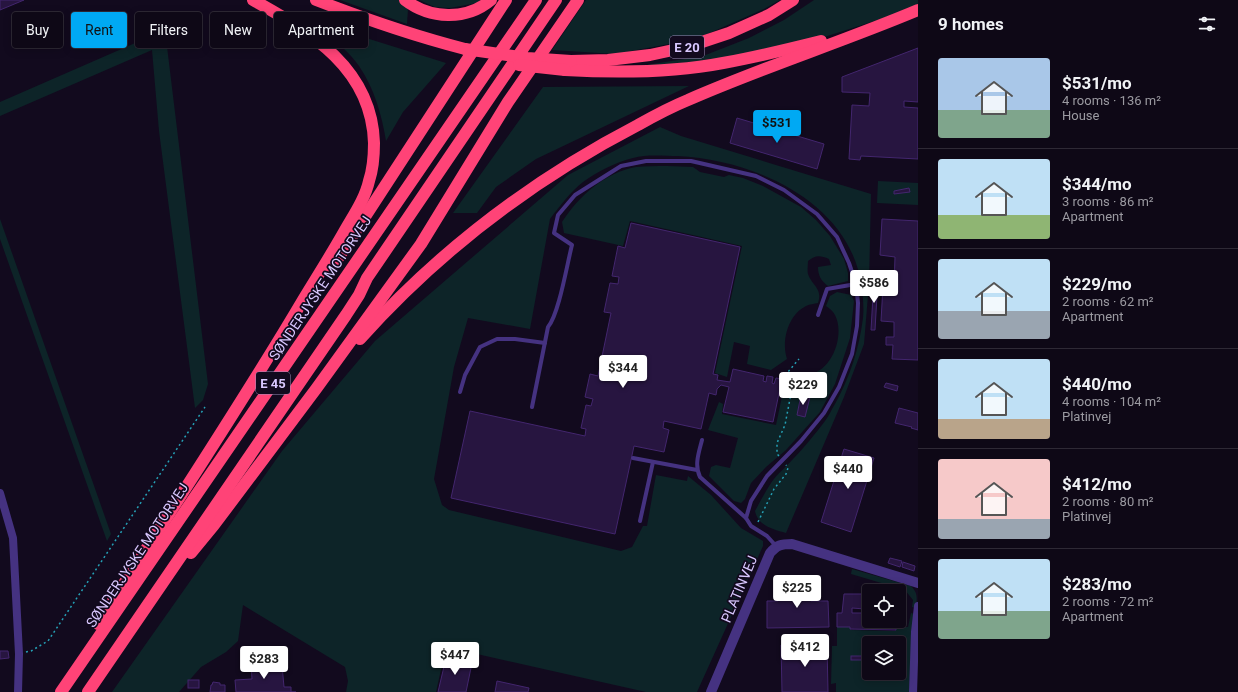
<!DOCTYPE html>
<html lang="en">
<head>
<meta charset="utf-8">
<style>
	body { margin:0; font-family:Roboto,sans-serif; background:#17111f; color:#f1f3f6; height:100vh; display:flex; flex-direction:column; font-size:15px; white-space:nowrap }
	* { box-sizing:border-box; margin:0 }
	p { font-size:13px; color:#9b9aa1 }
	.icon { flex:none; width:22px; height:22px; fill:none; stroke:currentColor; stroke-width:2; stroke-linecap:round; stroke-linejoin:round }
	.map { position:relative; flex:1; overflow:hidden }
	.details { display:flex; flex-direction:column; background:#0e0816; width:320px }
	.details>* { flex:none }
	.guide { position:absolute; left:12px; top:12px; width:380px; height:36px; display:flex; gap:8px }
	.buttons { position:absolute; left:862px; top:584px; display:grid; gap:8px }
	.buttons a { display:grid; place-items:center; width:44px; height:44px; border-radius:4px; background:#0e0816; box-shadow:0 2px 10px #0003,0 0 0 1px #2e2935; font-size:20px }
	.price { position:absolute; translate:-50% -34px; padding:0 9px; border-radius:4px; background:#fff; color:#222; font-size:13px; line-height:26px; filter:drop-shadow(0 1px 2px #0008) }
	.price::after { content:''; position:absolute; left:50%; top:24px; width:12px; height:9px; margin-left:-6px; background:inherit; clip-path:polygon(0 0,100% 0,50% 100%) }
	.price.selected { background:#00a9f3; color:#111 }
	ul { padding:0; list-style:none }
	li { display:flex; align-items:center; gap:12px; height:100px; padding:0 20px }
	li+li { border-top:1px solid #2e2935 }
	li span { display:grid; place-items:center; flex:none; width:112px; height:80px; border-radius:4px; color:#555 }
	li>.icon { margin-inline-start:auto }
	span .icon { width:48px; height:48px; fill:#fffc; stroke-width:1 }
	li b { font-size:17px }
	h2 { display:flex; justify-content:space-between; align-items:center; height:48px; padding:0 20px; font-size:17px }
	.tag { padding:0 14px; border-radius:4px; background:#0e0816; box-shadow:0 2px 10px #0003,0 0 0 1px #2e2935; font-size:14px; line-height:36px }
	.tag.selected { background:#00a9f3; color:#111 }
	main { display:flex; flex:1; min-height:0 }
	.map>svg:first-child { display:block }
	.green { fill:#0d2428; fill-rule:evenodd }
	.building { fill:#271540; stroke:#43266e; fill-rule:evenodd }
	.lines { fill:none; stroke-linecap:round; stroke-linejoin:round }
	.path { stroke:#25a1b6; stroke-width:1.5; stroke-dasharray:2 3; stroke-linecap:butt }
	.service { stroke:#453281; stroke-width:4 }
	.minor { stroke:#453281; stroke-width:8 }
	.tertiary { stroke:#453281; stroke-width:10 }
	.motorway { stroke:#ff4377; stroke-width:12 }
	.motorway-bridge { stroke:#ff4377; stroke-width:12 }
	.labels { text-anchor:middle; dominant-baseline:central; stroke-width:3.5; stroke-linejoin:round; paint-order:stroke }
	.shield { fill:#120a1e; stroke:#9d8fbc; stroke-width:1 }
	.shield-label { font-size:13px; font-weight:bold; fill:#d9c8ff }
	.street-label { font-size:14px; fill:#d9c8ff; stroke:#120a1e }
</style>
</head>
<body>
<main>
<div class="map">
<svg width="918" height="692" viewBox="0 0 918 692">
	<rect width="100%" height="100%" fill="#120a1e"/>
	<!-- green -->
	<g class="green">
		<path d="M 340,0 L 400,0 L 408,9 L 407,24 Z"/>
		<path d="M 419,0 L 480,0 L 477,3 L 450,8 L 435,7 Z"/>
		<path d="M 586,0 L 780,0 L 764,9 L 696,39 L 615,54 L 552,50 Z"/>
		<path d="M 814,0 L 918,0 L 918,4 L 884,18 L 821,38 L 691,64 L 634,67 L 703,56 L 749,38 L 784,20 Z"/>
		<path d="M 331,27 L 446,63 L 403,112 L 386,141 C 382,115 374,88 359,66 C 350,53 336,42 325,30 Z"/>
		<path d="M 165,30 L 208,384 L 203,400 L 195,408 L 159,131 L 152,50 L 0,116 L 0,102 Z"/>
		<path d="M 689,86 L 536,159 L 496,187 L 477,213 L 453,213 L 543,87 Z"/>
		<path d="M 660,127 L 681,136 L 871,194 L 869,283 L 864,344 L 844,397 L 786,533 C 773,529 758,526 755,511 C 760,502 765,492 771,483 C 777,474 786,467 793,459 C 804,448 815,434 825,421 C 829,416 831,410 835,404 C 850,377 859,349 863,318 C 864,308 863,298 862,289 C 852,203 756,160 678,156 C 664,156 647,154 633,158 C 616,162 597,172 583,182 C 571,191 559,207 550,219 L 530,329 L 468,318 L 454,367 L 434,479 L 442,505 L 449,510 L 621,551 L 632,547 L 643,526 L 647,526 L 656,475 L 687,481 L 688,476 L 711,495 L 741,528 L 763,541 L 763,546 L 697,692 L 646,692 L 446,647 L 436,692 L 346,692 L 348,681 L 345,667 L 243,605 L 238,641 L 226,652 L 201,667 L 179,692 L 112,692 L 282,451 L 375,341 L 568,175 Z"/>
		<path d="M 667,166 L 693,167 L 700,172 L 724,177 L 729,175 L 743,178 L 763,186 L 801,207 L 816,220 L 830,236 L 844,259 L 848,273 L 848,281 L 828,286 C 821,281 818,275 818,267 L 831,265 L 829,259 C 820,255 815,255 808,261 C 808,265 807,270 808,274 C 812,286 823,288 818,303 C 814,304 810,304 806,306 C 788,315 781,341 787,359 L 771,370 L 747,364 L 750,346 L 734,342 L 727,377 L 715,373 L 742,246 L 630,221 L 623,246 L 564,233 L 562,222 C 579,196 604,173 636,167 C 646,166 657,166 667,166 Z"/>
		<path d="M 878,181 L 918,183 L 918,205 L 877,203 Z"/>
		<path d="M 0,219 L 111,534 L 107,541 L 0,239 Z"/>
		<path d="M 837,292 L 851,295 L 854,301 L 850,338 L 835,384 L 820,412 L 786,450 L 766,467 L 751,483 L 745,499 L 741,503 L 734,501 L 709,476 L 711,467 L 716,465 L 730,468 L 738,438 L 708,430 L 719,402 L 723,404 L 722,414 L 776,425 L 785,382 L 794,390 L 796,386 L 801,384 L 793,375 L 796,372 C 827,385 847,338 835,315 C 833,311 829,308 826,306 L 830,296 Z"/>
		<path d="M 852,569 L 911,586 C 918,593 917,598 916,608 L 912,607 L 913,600 L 905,590 L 851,574 Z"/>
		<path d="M 911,613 L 914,614 L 911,692 L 836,692 L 836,683 L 831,684 L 832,646 L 837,646 L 837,627 L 850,627 L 851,630 L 895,631 L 896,627 L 908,627 ZM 869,643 L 899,643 L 899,673 L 869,673 Z"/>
	</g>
	<!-- building -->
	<g class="building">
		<path d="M 0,0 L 24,0 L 0,10 Z"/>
		<path d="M 918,48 L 918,102 L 904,101 L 904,107 L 918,108 L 918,159 L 861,156 L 860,160 L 849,159 L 852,105 L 869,106 L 870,93 L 842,92 L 842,77 Z"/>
		<path d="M 737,118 L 824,144 L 817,169 L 730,143 Z"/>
		<path d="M 909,188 L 910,192 L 894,194 L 894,191 Z"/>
		<path d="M 882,219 L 918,221 L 918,360 L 892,359 L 893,345 L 886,345 L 886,337 L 894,337 L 894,322 L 881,321 L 883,286 L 894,287 L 895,257 L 880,255 Z"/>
		<path d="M 631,223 L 740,247 L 713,374 L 718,375 L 717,380 L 730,382 L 733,369 L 764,376 L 763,381 L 766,382 L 767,376 L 773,377 L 772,383 L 774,384 L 776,378 L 782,379 L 773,422 L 723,412 L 729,387 L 721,385 L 717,389 L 716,395 L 709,393 L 701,429 L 664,421 L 663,428 L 669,430 L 664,452 L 634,446 L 615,534 L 451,498 L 470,411 L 585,436 L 586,429 L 581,428 L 586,405 L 591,406 L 593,399 L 585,397 L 590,374 L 598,376 L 611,313 L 604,312 L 610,283 L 618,284 L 619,277 L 612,276 L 618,246 L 625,248 Z"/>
		<path d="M 874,278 L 878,278 L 875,330 L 871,330 Z"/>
		<path d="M 886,383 L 898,386 L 897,391 L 884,387 Z"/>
		<path d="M 801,395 L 810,397 L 805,417 L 797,415 Z"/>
		<path d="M 899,408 L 918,413 L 918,430 L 911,428 L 912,427 L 895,423 Z"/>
		<path d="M 844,449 L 874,458 L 851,532 L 821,522 Z"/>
		<path d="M 890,558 L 902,561 L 900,567 L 888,563 Z"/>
		<path d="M 903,562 L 915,566 L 914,571 L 902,567 Z"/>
		<path d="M 810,584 L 811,601 L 828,601 L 829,627 L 767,628 L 767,601 L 778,601 L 778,585 Z"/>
		<path d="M 844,594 L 869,594 L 869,621 L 896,621 L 896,630 L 850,629 L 850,627 L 837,627 L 837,613 L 842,613 ZM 852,608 L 865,609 L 865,613 L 852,613 Z"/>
		<path d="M 827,644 L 828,692 L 782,692 L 781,645 Z"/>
		<path d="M 0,651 L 8,651 L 9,658 L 0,659 Z"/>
		<rect x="851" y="656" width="14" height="4"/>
		<path d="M 446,658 L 472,663 L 466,692 L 438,692 Z"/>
		<path d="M 255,662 L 256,667 L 282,665 L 284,687 L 291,687 L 291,692 L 296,692 L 236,692 L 235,680 L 252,679 L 251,663 Z"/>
		<rect x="188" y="680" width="11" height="8"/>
		<path d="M 497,681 L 529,688 L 528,692 L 495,692 Z"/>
		<path d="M 213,682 L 220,683 L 220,685 L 225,685 L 225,692 L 210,692 L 211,685 L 212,685 Z"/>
	</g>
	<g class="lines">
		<!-- path -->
		<g class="path">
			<path d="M 779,456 L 777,454 L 777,443 L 785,425 L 793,383 L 787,373 L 799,359"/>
			<path d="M 758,522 L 774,489 L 786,474 L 788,468 L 786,465"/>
			<path d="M 26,652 L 31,651 L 48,641 L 205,407"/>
		</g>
		<!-- service -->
		<g class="service">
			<path d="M 818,315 L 827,289 L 856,284"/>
			<path d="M 460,392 L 465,375 L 480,347 L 497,339 L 515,339 L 545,343"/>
			<path d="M 532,407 L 548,327 C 559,314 567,264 572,245 L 554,233 L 558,215 L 575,195 L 621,166 L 646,161 L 691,161 L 756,176 L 784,190 L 817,214 L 837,237 L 849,263 L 856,284 L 858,303 L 857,326 L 852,354 L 839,387 L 824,413 L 801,441 L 767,476 L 751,501 L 746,518 L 751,526 L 767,536 L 776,546"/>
			<path d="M 702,440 C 699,452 694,465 700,477 L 746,518"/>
			<path d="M 633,458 L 697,470"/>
			<path d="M 640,521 L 653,462"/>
		</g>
		<!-- minor -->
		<g class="minor">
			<path d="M 0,493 L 13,538 L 19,654 L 18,692"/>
			<path d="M 913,692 L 915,632 L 918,606"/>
		</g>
		<!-- tertiary -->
		<path class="tertiary" d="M 711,692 L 770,553 C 777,545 781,544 792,544 L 918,583"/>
		<!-- motorway -->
		<g class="motorway">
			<path d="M 316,0 C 365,19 414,36 465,49"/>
			<path d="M 405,0 C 430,19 466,21 491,0"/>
			<path d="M 571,61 L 608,60 L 650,55 L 687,47 L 729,33 L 769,15 L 793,0"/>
			<path d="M 565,70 C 618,73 671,73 723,63 C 756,57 789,49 821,41"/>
			<path d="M 331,269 L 506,0"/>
			<path d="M 360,339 C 438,252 534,179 638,125 C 654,116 671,107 688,100 C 763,67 842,42 918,10"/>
			<path d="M 191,553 L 214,525 L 316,389 L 421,244 L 508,102 L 578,0"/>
			<path d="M 98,624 C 167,516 238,410 303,300 C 317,277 331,255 344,232 C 353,216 365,199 369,181 C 373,169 374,155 374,143 C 372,69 311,32 253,0"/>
			<path d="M 61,692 L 536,0"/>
			<path d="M 88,692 L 346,315 L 359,295 L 367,278 L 556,0"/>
		</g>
		<!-- motorway-bridge -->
		<g class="motorway-bridge">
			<path d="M 465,49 L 527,58 L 571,61"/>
			<path d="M 519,65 L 565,70"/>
		</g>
	</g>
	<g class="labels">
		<!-- shield labels -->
		<g class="shield">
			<rect x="670" y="36" width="34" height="22" rx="3"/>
			<rect x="256" y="372" width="34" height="22" rx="3"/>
		</g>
		<g class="shield-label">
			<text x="687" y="47">E 20</text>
			<text x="273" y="383">E 45</text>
		</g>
		<!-- street labels -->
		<g class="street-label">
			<text transform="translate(320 288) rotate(-56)">SØNDERJYSKE MOTORVEJ</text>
			<text transform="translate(137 555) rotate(-56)">SØNDERJYSKE MOTORVEJ</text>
			<text transform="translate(739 589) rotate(-67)">PLATINVEJ</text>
		</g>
	</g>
</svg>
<div class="buttons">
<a><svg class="icon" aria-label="locate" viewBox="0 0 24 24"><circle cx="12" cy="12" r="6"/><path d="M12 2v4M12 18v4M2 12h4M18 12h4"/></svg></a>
<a><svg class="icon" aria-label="layers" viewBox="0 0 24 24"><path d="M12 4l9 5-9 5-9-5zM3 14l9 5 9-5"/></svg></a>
</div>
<b class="price selected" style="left:777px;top:144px">$531</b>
<b class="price" style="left:874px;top:304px">$586</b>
<b class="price" style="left:623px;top:389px">$344</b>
<b class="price" style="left:803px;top:406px">$229</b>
<b class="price" style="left:848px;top:490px">$440</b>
<b class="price" style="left:797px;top:609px">$225</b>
<b class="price" style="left:805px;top:668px">$412</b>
<b class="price" style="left:455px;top:676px">$447</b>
<b class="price" style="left:264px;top:680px">$283</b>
<div class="guide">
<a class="tag">Buy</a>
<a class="tag selected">Rent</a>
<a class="tag">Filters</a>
<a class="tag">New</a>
<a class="tag">Apartment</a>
</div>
</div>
<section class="details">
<h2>9 homes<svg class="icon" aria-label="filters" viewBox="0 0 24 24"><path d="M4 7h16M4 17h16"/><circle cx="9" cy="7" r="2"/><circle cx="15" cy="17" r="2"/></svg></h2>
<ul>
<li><span style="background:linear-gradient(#a9c7e8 65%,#7fa58c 0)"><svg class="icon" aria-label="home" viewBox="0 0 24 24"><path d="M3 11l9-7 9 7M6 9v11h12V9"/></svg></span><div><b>$531/mo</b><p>4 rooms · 136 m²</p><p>House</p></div></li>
<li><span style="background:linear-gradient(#bfe0f5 70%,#8fb573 0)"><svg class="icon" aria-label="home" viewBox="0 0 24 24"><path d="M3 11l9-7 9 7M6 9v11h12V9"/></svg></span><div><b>$344/mo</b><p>3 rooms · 86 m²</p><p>Apartment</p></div></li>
<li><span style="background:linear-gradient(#bfe0f5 65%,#9aa5b1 0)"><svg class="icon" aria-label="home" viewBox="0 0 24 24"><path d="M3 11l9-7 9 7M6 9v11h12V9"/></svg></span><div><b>$229/mo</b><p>2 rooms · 62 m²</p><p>Apartment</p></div></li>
<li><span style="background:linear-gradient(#bfe0f5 75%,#b9a48a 0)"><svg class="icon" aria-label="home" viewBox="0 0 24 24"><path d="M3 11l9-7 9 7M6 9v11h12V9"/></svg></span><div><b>$440/mo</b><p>4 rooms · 104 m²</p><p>Platinvej</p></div></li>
<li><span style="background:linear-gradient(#f6c9c9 75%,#9aa5b1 0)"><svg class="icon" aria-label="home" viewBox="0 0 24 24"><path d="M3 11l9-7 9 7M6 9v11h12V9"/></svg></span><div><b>$412/mo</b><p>2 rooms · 80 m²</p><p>Platinvej</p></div></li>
<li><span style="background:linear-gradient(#bfe0f5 65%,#7fa58c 0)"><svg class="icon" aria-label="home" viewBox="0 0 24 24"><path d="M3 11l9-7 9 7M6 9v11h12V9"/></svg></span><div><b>$283/mo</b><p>2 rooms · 72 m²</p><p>Apartment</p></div></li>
</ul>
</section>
</main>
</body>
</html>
